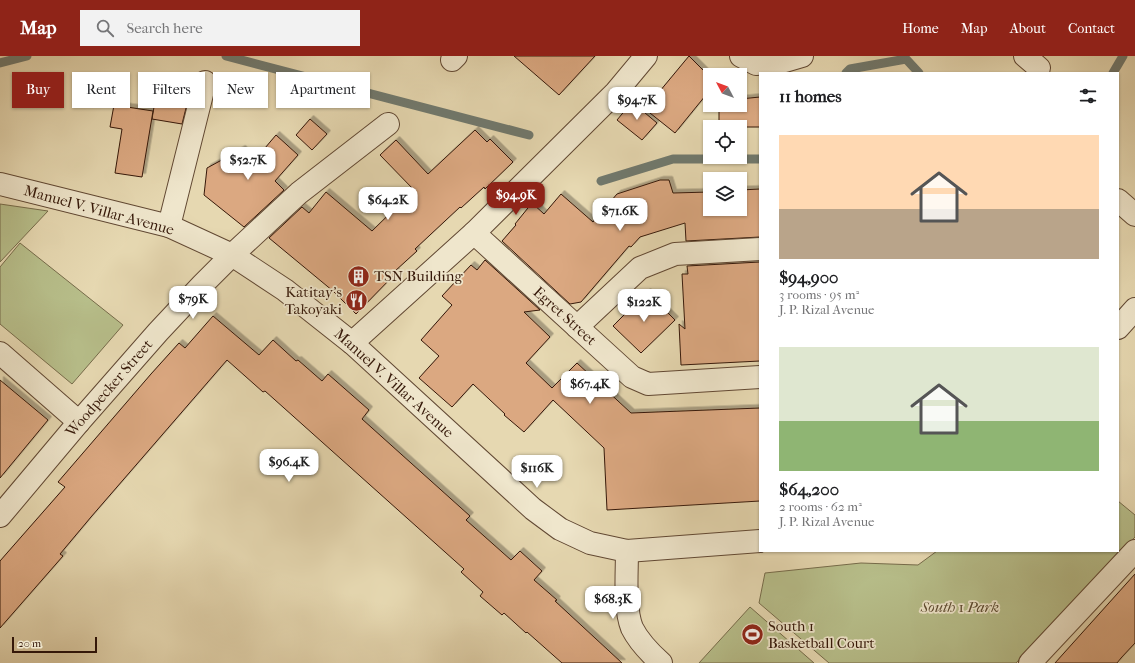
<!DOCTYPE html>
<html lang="en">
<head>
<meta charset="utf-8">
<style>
	body { margin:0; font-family:"IM FELL French Canon",serif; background:#f2f2f2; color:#202124; height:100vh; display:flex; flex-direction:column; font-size:15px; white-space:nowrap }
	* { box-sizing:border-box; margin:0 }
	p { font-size:13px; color:#757577 }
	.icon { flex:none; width:22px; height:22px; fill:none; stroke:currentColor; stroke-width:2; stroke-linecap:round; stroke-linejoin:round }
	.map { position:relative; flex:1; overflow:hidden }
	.drawer { position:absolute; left:759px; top:16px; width:360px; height:480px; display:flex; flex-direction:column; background:#fff; border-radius:0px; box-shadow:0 1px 3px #0004 }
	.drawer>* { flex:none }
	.banner { position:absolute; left:12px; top:16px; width:380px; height:36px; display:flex; gap:8px }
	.needle { width:26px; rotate:311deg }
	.tools { position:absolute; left:703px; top:12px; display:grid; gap:8px }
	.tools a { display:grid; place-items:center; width:44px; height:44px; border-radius:0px; background:#fff; box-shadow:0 1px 3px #0004; font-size:20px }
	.scale { position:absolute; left:12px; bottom:10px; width:85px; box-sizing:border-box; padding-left:4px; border:2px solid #351809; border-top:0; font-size:11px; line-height:14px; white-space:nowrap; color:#351809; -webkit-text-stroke:3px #efe6cc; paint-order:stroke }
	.price { position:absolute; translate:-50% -34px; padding:0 9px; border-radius:8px; background:#fff; color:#222; font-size:13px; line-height:26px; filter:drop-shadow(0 1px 2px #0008) }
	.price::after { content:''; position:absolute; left:50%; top:24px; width:12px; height:9px; margin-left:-6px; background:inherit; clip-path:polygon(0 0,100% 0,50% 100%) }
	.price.active { background:#8f2418; color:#fff }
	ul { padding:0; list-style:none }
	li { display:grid; align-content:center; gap:8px; height:212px; padding:0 20px }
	li span { display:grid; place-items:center; height:124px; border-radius:0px; color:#555 }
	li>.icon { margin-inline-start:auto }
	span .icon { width:72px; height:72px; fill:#fffc; stroke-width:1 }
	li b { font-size:17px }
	h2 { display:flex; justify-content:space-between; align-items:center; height:48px; padding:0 20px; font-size:17px }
	.tag { padding:0 14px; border-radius:0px; background:#fff; box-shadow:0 1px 3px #0004; font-size:14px; line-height:36px }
	.tag.active { background:#8f2418; color:#fff }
	header { display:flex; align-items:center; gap:24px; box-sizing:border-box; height:56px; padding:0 20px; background:#8f2418; color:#fff }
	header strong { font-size:19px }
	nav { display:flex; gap:22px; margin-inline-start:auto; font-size:14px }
	.search { width:280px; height:36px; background:#f2f2f2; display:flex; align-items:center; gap:10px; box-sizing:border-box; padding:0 14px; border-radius:0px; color:#757577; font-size:15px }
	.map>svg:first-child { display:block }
	.green { fill:#b7be8a; stroke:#766b4a }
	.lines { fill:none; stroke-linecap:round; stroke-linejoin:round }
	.stream { stroke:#70796e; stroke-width:9 }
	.building { fill:#dba881; stroke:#351809; filter:url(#shadow) }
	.minor-casing { stroke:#614833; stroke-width:24 }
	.tertiary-casing { stroke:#614833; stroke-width:24 }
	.minor { stroke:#efe6cc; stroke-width:22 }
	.tertiary { stroke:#efe6cc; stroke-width:22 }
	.labels { text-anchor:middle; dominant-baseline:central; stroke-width:3.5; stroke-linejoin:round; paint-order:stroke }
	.street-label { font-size:15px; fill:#351809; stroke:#efe6cc }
	.poi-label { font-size:15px; fill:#351809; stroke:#efe6cc; text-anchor:start }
	.park-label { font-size:15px; font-style:italic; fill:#5c4a30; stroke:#efe6cc }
</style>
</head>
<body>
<header>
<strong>Map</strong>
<div class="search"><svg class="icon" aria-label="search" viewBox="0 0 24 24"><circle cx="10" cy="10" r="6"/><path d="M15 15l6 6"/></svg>Search here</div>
<nav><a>Home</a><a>Map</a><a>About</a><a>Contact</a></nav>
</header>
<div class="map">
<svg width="1135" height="607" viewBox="0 0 1135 607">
	<defs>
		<filter id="shadow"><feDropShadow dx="3.5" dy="-3.5" stdDeviation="0" flood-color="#0004"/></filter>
	</defs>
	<rect width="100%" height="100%" fill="#e6d8b1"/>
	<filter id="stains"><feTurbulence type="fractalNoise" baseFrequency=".005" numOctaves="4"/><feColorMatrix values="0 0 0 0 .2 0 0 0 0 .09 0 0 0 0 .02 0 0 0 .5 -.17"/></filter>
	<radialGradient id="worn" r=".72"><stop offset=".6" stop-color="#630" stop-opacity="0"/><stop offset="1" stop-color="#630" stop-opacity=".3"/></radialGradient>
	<!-- green -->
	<g class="green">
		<path d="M 0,148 L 48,155 L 0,206 Z"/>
		<path d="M 20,187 L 123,269 L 72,328 L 0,268 L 0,211 Z"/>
		<path d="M 1118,445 L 1135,459 L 1135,481 L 1016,607 L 829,607 L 759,547 L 765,517 L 861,507 L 918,509 L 937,495 L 1118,495 Z"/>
		<path d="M 750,551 L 814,607 L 699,607 Z"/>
	</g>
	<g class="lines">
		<!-- stream -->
		<g class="stream">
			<path d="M 226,0 L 529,79"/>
			<path d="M 0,7 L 27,0"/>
			<path d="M 846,17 L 850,13 L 906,3 L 919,17"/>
			<path d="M 1113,17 L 1123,0"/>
			<path d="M 601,125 L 673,103 L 760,103"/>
		</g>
	</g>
	<!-- building -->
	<g class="building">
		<path d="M 514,0 L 595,0 L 559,39 Z"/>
		<path d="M 689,0 L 710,21 L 710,34 L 675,77 L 645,53 Z"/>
		<path d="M 156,39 L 188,44 L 182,68 L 152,63 Z"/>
		<path d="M 760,41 L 760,71 L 719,71 L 719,49 L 740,49 L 740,43 Z"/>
		<path d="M 632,46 L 657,67 L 642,84 L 617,64 Z"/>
		<path d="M 114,49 L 153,55 L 142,121 L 115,117 L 122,73 L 110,71 Z"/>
		<path d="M 310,63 L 327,78 L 312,94 L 296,79 Z"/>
		<path d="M 475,74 L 487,86 L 490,83 L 513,106 L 485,133 L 484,131 L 461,152 L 460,151 L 415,193 L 417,195 L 395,215 L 396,217 L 356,258 L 333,235 L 269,182 L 302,151 L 309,157 L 326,136 L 372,175 L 414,134 L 380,99 L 396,84 L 428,118 Z"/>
		<path d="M 276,79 L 298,99 L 275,125 L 284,134 L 244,171 L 204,139 L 207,112 L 242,93 L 254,105 Z"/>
		<path d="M 660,124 L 669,124 L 673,137 L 710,136 L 710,153 L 740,153 L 740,134 L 760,133 L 760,181 L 686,185 L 685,167 L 640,181 L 631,191 L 629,190 L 581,246 L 570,248 L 502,185 L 516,169 L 515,168 L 532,147 L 544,158 L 561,138 L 593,166 L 617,138 Z"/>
		<path d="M 485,204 L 540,254 L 524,256 L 550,281 L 526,307 L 552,332 L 577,307 L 631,357 L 760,352 L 760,445 L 607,454 L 604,392 L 553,344 L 524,376 L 504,359 L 505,358 L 473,328 L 452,351 L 419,322 L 439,300 L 421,284 L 452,249 L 442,240 L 471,209 L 477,214 Z"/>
		<path d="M 760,206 L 760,305 L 681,309 L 679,268 L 685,273 L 682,218 L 688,218 L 687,210 Z"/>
		<path d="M 647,236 L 675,264 L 641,297 L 613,270 Z"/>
		<path d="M 213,260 L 259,299 L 273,284 L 296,305 L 298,304 L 322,325 L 328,318 L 369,354 L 362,363 L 470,460 L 466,464 L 511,504 L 520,495 L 542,515 L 534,524 L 557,544 L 555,545 L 622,607 L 562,607 L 527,576 L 526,577 L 504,557 L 502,559 L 480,540 L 483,536 L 461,516 L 464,513 L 265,335 L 263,336 L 227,304 L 91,461 L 60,498 L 63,500 L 0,572 L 0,505 L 65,431 L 58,426 L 151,318 L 179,287 L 185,292 Z"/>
		<path d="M 0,324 L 48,364 L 0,422 Z"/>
		<path d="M 1135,518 L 1135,587 L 1121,602 L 1117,607 L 1055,607 Z"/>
	</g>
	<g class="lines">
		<defs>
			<g id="minor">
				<path d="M 741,0 L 756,8 L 785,5 L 802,0"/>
				<path d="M 1025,0 L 1039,12"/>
				<path d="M 452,4 L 456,0"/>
				<path d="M 1118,144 L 1135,159"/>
				<path d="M 169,170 L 205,26"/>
				<path d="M 474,177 L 632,321 L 648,328 L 760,321"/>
				<path d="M 577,271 L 640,212 L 675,198 L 760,193"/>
				<path d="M 352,287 L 474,177 L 616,36 L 646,0"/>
				<path d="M 0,297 L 79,366"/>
				<path d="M 0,460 L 79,366 L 158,276 L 202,229 L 232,199 L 299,137 L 388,68"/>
				<path d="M 627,495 C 627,517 624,552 632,572 C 639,586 650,597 661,607"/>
				<path d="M 1030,607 L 1135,495"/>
			</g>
			<g id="tertiary">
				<path d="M 0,128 L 169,170 L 232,199 L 285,234 L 352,287 L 533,453 L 560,473 L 590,487 L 627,495 L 760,485"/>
				<path d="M 1118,272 L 1135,253"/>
			</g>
		</defs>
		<!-- minor casing -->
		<use href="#minor" class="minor-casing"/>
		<!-- tertiary casing -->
		<use href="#tertiary" class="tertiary-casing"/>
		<!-- minor -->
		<use href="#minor" class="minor"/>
		<!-- tertiary -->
		<use href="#tertiary" class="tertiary"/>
	</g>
	<!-- icons -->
	<defs>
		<symbol id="building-disc" viewBox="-11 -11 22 22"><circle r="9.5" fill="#8f2418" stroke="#efe6cc"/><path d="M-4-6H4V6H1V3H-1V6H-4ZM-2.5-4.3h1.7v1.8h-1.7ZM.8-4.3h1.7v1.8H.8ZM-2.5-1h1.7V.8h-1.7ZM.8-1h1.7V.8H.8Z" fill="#fff"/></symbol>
		<symbol id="restaurant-disc" viewBox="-11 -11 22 22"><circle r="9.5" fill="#8f2418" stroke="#efe6cc"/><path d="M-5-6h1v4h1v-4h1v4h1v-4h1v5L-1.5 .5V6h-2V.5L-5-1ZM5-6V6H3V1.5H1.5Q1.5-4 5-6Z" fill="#fff"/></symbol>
		<symbol id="stadium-disc" viewBox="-11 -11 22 22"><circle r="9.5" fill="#8f2418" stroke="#efe6cc"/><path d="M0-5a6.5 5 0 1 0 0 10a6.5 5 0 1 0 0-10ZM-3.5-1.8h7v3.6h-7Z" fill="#fff"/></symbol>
	</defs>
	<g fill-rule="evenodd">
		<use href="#building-disc" x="346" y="208" width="25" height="25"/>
		<use href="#restaurant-disc" x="344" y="232" width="25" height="25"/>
		<use href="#stadium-disc" x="740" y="566" width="25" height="25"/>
	</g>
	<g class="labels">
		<!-- street labels -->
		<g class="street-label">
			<text transform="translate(99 154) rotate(15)">Manuel V. Villar Avenue</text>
			<text transform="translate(565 260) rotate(42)">Egret Street</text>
			<text transform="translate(394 327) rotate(42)">Manuel V. Villar Avenue</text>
			<text transform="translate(109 332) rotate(-49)">Woodpecker Street</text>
		</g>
		<!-- poi labels -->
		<g class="poi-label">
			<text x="374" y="220">TSN Building</text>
			<text x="342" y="236" text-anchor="end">Katitay's<tspan x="342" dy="17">Takoyaki</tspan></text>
			<text x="768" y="570">South 1<tspan x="768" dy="17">Basketball Court</tspan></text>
		</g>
		<!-- park labels -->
		<g class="park-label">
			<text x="960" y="551">South 1 Park</text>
		</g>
	</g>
	<rect width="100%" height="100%" filter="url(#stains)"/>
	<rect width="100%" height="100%" fill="url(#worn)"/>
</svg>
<div class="tools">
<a><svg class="needle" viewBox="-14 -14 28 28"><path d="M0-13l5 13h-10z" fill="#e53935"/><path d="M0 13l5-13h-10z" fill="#757577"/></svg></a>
<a><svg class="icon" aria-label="locate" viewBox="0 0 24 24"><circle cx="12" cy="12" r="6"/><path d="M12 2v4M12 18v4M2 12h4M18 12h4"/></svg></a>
<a><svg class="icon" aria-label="layers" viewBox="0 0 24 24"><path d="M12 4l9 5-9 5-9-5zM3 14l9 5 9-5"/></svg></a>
</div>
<div class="scale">20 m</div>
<b class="price" style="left:637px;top:65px">$94.7K</b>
<b class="price" style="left:248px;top:125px">$52.7K</b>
<b class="price active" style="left:516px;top:160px">$94.9K</b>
<b class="price" style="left:388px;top:165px">$64.2K</b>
<b class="price" style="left:620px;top:176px">$71.6K</b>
<b class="price" style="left:193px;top:264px">$79K</b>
<b class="price" style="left:644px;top:267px">$122K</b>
<b class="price" style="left:590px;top:349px">$67.4K</b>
<b class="price" style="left:289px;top:427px">$96.4K</b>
<b class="price" style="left:537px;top:433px">$116K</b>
<b class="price" style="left:613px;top:564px">$68.3K</b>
<div class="banner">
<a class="tag active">Buy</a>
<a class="tag">Rent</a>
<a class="tag">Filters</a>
<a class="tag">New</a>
<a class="tag">Apartment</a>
</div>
<section class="drawer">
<h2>11 homes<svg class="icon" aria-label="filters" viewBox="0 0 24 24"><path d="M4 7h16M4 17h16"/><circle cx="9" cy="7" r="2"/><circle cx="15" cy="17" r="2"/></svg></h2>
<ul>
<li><span style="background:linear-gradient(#ffd9b3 60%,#b9a48a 0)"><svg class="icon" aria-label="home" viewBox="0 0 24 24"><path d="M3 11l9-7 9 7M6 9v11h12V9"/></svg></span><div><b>$94,900</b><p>3 rooms · 95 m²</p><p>J. P. Rizal Avenue</p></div></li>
<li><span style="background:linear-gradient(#dfe7d0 60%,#8fb573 0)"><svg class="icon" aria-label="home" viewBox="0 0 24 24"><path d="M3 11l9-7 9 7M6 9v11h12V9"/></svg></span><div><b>$64,200</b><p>2 rooms · 62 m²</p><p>J. P. Rizal Avenue</p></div></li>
</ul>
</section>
</div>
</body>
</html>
